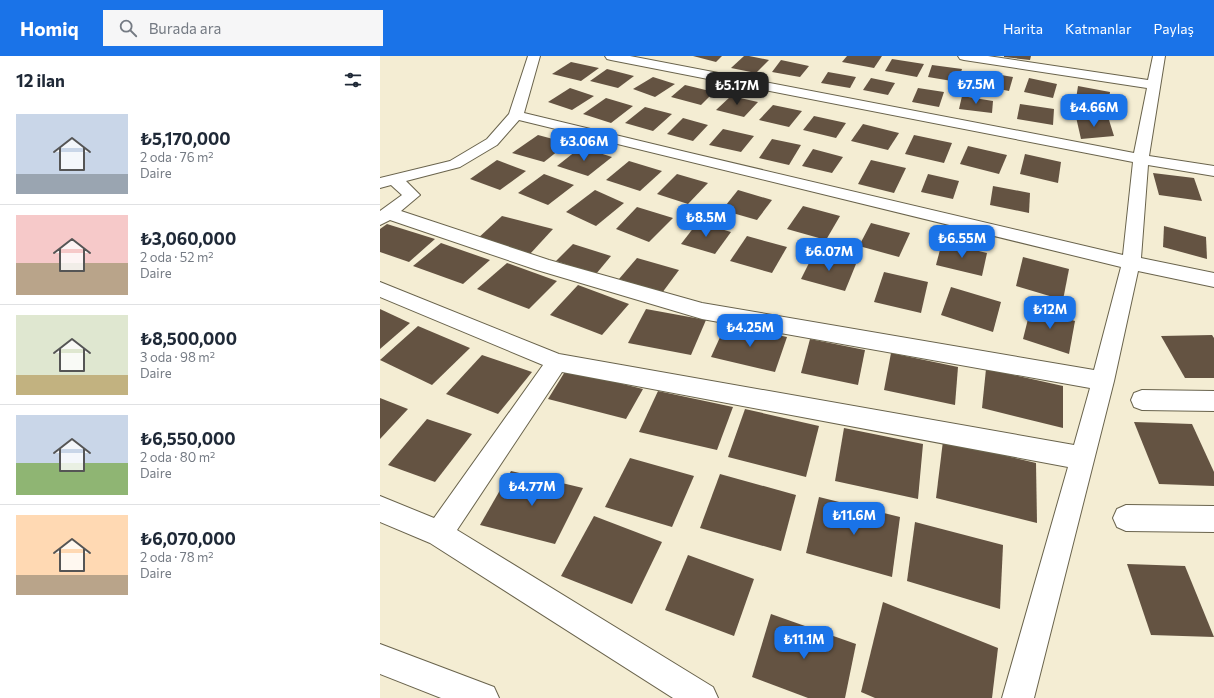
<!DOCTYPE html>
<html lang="tr">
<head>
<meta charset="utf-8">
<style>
	body { margin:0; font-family:Commissioner,sans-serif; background:#f6f6f7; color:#1f2937; height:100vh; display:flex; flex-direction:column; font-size:15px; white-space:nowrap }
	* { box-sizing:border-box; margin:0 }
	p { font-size:13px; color:#747a83 }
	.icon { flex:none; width:22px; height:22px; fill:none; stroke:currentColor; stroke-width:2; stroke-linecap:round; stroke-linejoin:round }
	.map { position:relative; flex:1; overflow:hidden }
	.drawer { display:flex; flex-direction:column; background:#fff; width:380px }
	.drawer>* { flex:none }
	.price { position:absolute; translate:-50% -34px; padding:0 9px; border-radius:8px; background:#1a73e8; color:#fff; font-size:13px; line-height:26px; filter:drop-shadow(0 1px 2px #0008) }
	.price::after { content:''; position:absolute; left:50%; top:24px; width:12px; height:9px; margin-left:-6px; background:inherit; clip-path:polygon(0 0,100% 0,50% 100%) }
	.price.on { background:#222; color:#fff }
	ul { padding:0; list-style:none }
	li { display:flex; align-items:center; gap:12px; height:100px; padding:0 16px }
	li+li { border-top:1px solid #e0e1e3 }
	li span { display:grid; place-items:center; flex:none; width:112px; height:80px; border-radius:0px; color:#555 }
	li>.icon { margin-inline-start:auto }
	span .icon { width:48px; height:48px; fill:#fffc; stroke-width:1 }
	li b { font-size:17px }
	h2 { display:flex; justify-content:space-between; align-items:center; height:48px; padding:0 16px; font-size:17px }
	header { display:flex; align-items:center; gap:24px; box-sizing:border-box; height:56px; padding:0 20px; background:#1a73e8; color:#fff }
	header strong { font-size:19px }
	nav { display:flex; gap:22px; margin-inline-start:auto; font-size:14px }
	.search { width:280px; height:36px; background:#f6f6f7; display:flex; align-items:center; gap:10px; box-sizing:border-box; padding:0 14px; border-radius:0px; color:#747a83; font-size:15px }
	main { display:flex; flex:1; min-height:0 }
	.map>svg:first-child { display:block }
	.building { fill:#645342 }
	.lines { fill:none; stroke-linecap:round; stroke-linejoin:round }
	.minor-casing { stroke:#69634c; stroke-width:2 }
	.minor { fill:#fff; fill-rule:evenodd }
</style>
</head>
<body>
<header>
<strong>Homiq</strong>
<div class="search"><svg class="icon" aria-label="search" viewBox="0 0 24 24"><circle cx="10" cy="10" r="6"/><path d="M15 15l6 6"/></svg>Burada ara</div>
<nav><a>Harita</a><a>Katmanlar</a><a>Paylaş</a></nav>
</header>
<main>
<section class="drawer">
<h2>12 ilan<svg class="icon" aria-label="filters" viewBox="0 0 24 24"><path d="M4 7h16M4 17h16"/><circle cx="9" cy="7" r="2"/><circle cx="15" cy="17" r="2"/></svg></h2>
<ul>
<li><span style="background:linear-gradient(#c9d6e8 75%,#9aa5b1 0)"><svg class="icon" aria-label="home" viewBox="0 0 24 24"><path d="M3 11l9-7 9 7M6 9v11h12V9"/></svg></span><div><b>₺5,170,000</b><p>2 oda · 76 m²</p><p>Daire</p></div></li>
<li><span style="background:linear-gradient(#f6c9c9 60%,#b9a48a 0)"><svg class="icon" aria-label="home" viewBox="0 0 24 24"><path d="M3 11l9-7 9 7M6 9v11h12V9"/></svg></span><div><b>₺3,060,000</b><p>2 oda · 52 m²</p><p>Daire</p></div></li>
<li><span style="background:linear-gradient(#dfe7d0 75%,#c2b280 0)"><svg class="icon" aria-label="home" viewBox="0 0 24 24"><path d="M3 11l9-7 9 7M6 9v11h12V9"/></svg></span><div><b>₺8,500,000</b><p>3 oda · 98 m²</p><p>Daire</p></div></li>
<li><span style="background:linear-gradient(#c9d6e8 60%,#8fb573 0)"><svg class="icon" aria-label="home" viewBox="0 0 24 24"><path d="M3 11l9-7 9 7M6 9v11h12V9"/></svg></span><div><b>₺6,550,000</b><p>2 oda · 80 m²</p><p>Daire</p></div></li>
<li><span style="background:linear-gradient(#ffd9b3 75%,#b9a48a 0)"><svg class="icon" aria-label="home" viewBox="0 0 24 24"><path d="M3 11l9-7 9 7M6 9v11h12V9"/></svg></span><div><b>₺6,070,000</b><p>2 oda · 78 m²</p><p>Daire</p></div></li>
</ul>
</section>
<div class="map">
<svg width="834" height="642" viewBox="0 0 834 642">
	<rect width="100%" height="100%" fill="#f4edd3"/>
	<!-- building -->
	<g class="building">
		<path d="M 313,0 L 342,0 L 336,6 Z"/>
		<path d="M 364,0 L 369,0 L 389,4 L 376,17 L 351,12 Z"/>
		<path d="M 467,0 L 502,0 L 494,12 L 462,6 Z"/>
		<path d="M 624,0 L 651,0 L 650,4 L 624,1 Z"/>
		<path d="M 512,3 L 544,8 L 537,21 L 505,15 Z"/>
		<path d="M 401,4 L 429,10 L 420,21 L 392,16 Z"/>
		<path d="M 191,6 L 219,12 L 201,25 L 172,18 Z"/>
		<path d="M 552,9 L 582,13 L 578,26 L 548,21 Z"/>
		<path d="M 227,13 L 254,20 L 238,32 L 210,25 Z"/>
		<path d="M 448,16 L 476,21 L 470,32 L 441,27 Z"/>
		<path d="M 603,16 L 633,21 L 629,35 L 599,29 Z"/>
		<path d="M 273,21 L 295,28 L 275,41 L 253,33 Z"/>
		<path d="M 491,22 L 515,27 L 508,39 L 483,34 Z"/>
		<path d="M 649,22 L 677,28 L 673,42 L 644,36 Z"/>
		<path d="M 305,29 L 334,36 L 321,49 L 291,41 Z"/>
		<path d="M 698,30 L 730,36 L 728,49 L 696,43 Z"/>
		<path d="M 190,32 L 214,40 L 192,54 L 168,46 Z"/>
		<path d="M 538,32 L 564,36 L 559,51 L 532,46 Z"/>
		<path d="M 351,40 L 378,46 L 364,61 L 336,54 Z"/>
		<path d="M 582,40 L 613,45 L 612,57 L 579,53 Z"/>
		<path d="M 226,42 L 253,50 L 231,67 L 203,58 Z"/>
		<path d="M 640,48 L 674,53 L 673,69 L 637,63 Z"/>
		<path d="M 393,49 L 422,55 L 409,71 L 379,64 Z"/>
		<path d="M 265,51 L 292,58 L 273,75 L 245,67 Z"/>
		<path d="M 434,60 L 466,67 L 456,82 L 423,74 Z"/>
		<path d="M 696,61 L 729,64 L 734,80 L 701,83 Z"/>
		<path d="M 303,62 L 328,69 L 313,85 L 287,78 Z"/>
		<path d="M 483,68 L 519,77 L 508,94 L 471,85 Z"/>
		<path d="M 343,73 L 374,80 L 361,96 L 329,89 Z"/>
		<path d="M 158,79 L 188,87 L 164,106 L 132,97 Z"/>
		<path d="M 534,79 L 572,87 L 564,107 L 525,98 Z"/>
		<path d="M 392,83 L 421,89 L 409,109 L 379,102 Z"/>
		<path d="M 588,90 L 627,99 L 619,118 L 580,108 Z"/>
		<path d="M 201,91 L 232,101 L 208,120 L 177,110 Z"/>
		<path d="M 433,93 L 463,101 L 452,117 L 422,110 Z"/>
		<path d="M 645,98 L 681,106 L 678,127 L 640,118 Z"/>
		<path d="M 117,104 L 146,115 L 120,134 L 90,123 Z"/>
		<path d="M 491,104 L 526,112 L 514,137 L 478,128 Z"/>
		<path d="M 249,105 L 282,115 L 260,135 L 226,124 Z"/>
		<path d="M 773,117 L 814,122 L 822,145 L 779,139 Z"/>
		<path d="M 164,118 L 194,129 L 168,149 L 138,137 Z"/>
		<path d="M 297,118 L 328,127 L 308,148 L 277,138 Z"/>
		<path d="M 548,118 L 579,125 L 573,143 L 541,136 Z"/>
		<path d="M 613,130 L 650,137 L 649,157 L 610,149 Z"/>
		<path d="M 215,134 L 244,147 L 216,170 L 186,156 Z"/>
		<path d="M 358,134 L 392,144 L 377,164 L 342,154 Z"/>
		<path d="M 423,150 L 460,160 L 446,184 L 407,173 Z"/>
		<path d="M 257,151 L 293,162 L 269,186 L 236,173 Z"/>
		<path d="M 122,160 L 173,173 L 150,198 L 96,184 Z"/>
		<path d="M 318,166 L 351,176 L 335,198 L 301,188 Z"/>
		<path d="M 491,167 L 530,177 L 519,201 L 479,190 Z"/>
		<path d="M 7,168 L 55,183 L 29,206 L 0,196 L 0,173 Z"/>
		<path d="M 784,170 L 826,181 L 827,203 L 783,191 Z"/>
		<path d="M 367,180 L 407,191 L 392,217 L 350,205 Z"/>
		<path d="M 562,186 L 607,197 L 602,220 L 556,209 Z"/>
		<path d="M 61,187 L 110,204 L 83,228 L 33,210 Z"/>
		<path d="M 193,188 L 231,200 L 216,218 L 176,205 Z"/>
		<path d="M 434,197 L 476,208 L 465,235 L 421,223 Z"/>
		<path d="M 643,201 L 689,213 L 683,244 L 636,230 Z"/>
		<path d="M 257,202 L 299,214 L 282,237 L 239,223 Z"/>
		<path d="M 127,207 L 177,225 L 149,253 L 97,233 Z"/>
		<path d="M 504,216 L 548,226 L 541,257 L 494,246 Z"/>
		<path d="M 198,229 L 249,248 L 222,279 L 170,259 Z"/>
		<path d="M 571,231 L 621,246 L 613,276 L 561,259 Z"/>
		<path d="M 651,251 L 695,265 L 689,298 L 643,283 Z"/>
		<path d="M 0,253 L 30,267 L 0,293 Z"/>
		<path d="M 266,253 L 326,264 L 311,299 L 248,287 Z"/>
		<path d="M 346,268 L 407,281 L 395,316 L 331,301 Z"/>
		<path d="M 38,270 L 90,292 L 52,329 L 0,304 Z"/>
		<path d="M 832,279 L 834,282 L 834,322 L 805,322 L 781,280 Z"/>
		<path d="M 430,283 L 485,294 L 478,329 L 421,317 Z"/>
		<path d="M 511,297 L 578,311 L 575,349 L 504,334 Z"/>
		<path d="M 102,299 L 152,316 L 118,358 L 66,338 Z"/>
		<path d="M 606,313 L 683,330 L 683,372 L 602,352 Z"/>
		<path d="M 186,314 L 263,333 L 246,363 L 168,343 Z"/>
		<path d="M 278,335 L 353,351 L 337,394 L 259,376 Z"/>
		<path d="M 0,342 L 28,353 L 0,383 Z"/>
		<path d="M 365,353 L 439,370 L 426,421 L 348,401 Z"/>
		<path d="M 47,363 L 92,378 L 55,426 L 8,409 Z"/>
		<path d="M 754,366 L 812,368 L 834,416 L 834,430 L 779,428 Z"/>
		<path d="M 464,372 L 543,388 L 538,443 L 455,425 Z"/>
		<path d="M 563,385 L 656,407 L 657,467 L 556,442 Z"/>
		<path d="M 250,402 L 314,420 L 292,471 L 225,451 Z"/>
		<path d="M 131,415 L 203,432 L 175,488 L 100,469 Z"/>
		<path d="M 340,418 L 416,439 L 401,495 L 320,472 Z"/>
		<path d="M 439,441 L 520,461 L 512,521 L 426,497 Z"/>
		<path d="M 214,460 L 282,486 L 252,548 L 181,520 Z"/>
		<path d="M 535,466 L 623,489 L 620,553 L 527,525 Z"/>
		<path d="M 308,499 L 374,523 L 354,580 L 285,554 Z"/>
		<path d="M 747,508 L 805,510 L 834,581 L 771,579 Z"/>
		<path d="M 503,546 L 618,592 L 612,642 L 495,642 L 481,636 Z"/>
		<path d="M 391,558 L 476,588 L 465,642 L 428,642 L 372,621 Z"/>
	</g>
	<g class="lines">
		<defs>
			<g id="minor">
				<path d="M 148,0 L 160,0 L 144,57 L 306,96 L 743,199 L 753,106 L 231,4 L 227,3 L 225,0 L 250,0 L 754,97 L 767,32 L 584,4 L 580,3 L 578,0 L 608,0 L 768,24 L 773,0 L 785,0 L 769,100 L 834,110 L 834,120 L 768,109 L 761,202 L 834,217 L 834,231 L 758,215 L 734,325 L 654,642 L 622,642 L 688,411 L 182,316 L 77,474 L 333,631 L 338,642 L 293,642 L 50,487 L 0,466 L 0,440 L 54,462 L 163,309 L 0,241 L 0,226 L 179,298 L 694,389 L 710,332 L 322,263 L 157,214 L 10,164 L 0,169 L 0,155 L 22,139 L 11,129 L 0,132 L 0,122 L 70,105 L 107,83 L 129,58 ZM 139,64 L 741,211 L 714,314 L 322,247 L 169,204 L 21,155 L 40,139 L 26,125 L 80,111 L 117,89 Z"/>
				<path d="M 762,334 L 834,335 L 834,355 L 762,354 L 754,351 L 751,344 L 754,337 Z"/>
				<path d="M 746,449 L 834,450 L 834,476 L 746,475 L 737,471 L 733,462 L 737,453 Z"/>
				<path d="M 0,588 L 114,631 L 119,642 L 61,642 L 0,618 Z"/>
			</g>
		</defs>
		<!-- minor casing -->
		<use href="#minor" class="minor-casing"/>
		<!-- minor -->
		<use href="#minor" class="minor"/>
	</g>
</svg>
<b class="price" style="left:596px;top:49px">₺7.5M</b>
<b class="price on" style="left:357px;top:50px">₺5.17M</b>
<b class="price" style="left:714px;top:72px">₺4.66M</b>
<b class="price" style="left:204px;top:106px">₺3.06M</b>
<b class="price" style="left:326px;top:182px">₺8.5M</b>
<b class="price" style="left:582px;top:203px">₺6.55M</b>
<b class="price" style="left:449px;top:216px">₺6.07M</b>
<b class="price" style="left:670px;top:274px">₺12M</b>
<b class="price" style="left:370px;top:292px">₺4.25M</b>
<b class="price" style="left:152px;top:451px">₺4.77M</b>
<b class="price" style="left:474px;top:480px">₺11.6M</b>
<b class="price" style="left:424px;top:604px">₺11.1M</b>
</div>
</main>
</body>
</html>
